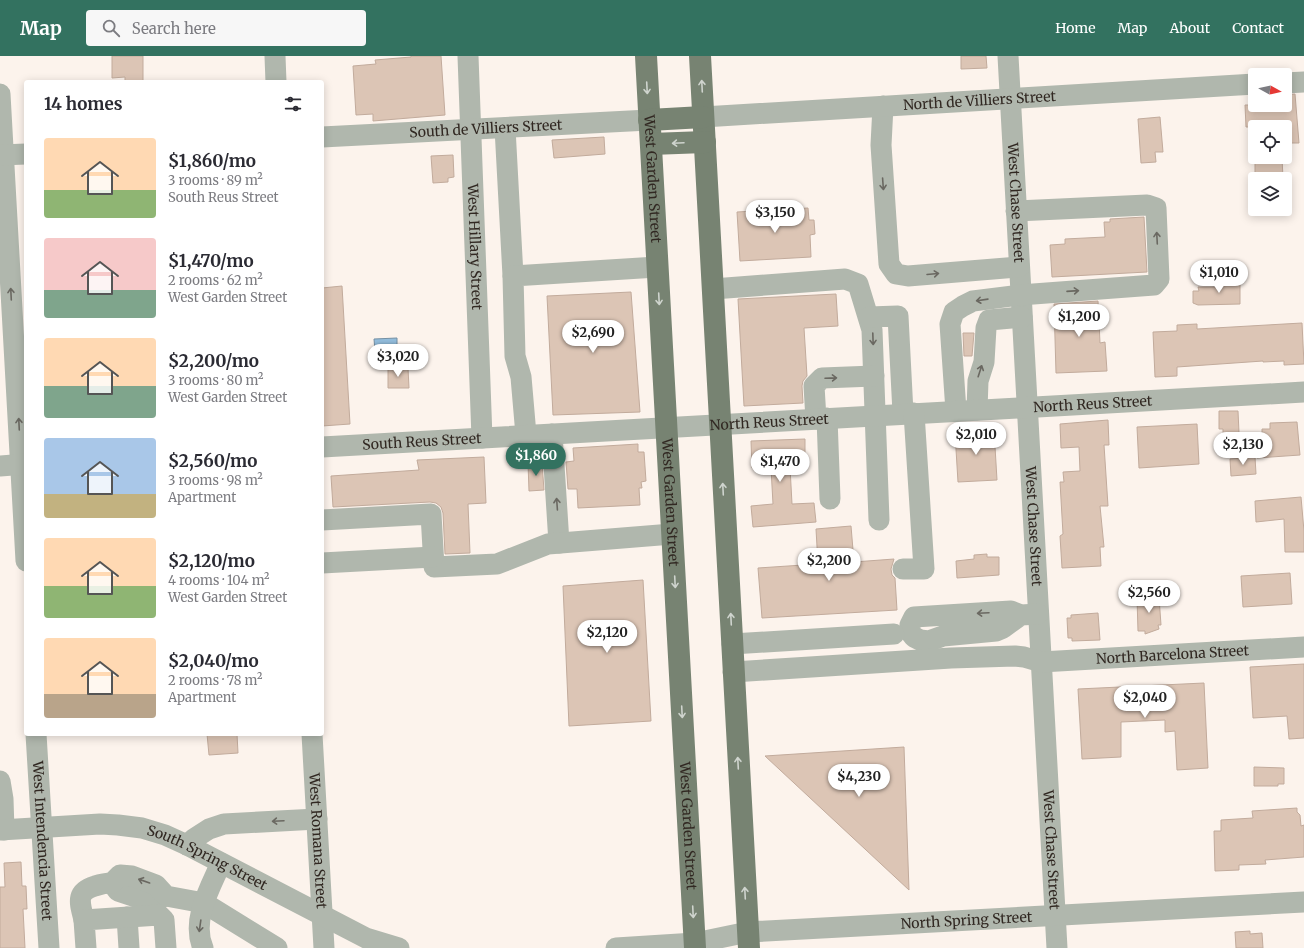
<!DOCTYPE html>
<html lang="en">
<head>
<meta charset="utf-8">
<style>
	body { margin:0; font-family:Merriweather,serif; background:#f7f7f7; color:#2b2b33; height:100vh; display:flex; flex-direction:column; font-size:15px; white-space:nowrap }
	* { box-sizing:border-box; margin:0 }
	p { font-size:13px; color:#7c7c81 }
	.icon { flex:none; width:22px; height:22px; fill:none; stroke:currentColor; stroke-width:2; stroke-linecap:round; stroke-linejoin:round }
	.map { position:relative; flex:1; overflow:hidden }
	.side { position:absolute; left:24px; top:24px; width:300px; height:656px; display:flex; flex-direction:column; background:#fff; border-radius:4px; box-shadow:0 2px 10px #0003 }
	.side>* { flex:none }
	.needle { width:26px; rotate:98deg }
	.buttons { position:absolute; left:1248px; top:12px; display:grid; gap:8px }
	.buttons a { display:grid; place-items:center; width:44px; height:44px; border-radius:4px; background:#fff; box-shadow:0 2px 10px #0003; font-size:20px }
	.price { position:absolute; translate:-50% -34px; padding:0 9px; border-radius:14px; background:#fff; color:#222; font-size:13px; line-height:26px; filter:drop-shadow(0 1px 2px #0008) }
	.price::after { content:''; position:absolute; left:50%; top:24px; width:12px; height:9px; margin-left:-6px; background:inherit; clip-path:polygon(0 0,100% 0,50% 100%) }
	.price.on { background:#337260; color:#fff }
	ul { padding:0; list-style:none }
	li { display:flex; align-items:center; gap:12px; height:100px; padding:0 20px }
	li span { display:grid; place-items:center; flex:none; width:112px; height:80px; border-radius:4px; color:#555 }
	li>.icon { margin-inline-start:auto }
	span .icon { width:48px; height:48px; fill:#fffc; stroke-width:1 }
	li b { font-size:17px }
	h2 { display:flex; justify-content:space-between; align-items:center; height:48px; padding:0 20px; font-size:17px }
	header { display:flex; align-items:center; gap:24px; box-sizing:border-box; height:56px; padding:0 20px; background:#337260; color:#fff }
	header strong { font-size:19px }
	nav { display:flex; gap:22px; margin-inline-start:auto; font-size:14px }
	.search { width:280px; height:36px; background:#f7f7f7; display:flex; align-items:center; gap:10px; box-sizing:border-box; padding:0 14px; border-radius:4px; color:#7c7c81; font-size:15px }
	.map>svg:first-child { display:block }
	.water { fill:#92bcdb; stroke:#7590a4 }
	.building { fill:#dcc5b5; stroke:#c2ab9c }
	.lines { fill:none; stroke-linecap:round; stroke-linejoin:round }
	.minor { stroke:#b0b7ad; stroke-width:21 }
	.major { stroke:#778372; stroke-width:22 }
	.oneway { stroke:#cfd4ce }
	.oneway2 { stroke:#6a6861 }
	.labels { text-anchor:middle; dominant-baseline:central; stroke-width:3; stroke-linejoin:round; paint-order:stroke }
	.street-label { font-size:14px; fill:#312822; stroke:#fff }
</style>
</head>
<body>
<header>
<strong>Map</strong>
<div class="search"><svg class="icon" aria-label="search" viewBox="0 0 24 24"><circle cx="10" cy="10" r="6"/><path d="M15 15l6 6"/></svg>Search here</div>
<nav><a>Home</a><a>Map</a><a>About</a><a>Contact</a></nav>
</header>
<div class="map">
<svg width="1304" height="892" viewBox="0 0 1304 892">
	<rect width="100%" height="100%" fill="#fcf3ec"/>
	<!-- water -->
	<path class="water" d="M 397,282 L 397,294 L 375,295 L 374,283 Z"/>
	<!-- building -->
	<g class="building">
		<path d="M 112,0 L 143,0 L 143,26 L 125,26 L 125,21 L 112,22 Z"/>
		<path d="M 411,0 L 441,0 L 445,59 L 373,65 L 373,58 L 356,59 L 353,10 L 376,8 L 375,4 L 411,1 Z"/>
		<path d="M 961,0 L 986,0 L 987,12 L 961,13 Z"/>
		<path d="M 1295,38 L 1299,87 L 1285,87 L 1285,71 L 1246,71 L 1245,49 L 1285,49 L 1285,39 Z"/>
		<path d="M 1160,61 L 1163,96 L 1155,96 L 1156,106 L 1141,107 L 1138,63 Z"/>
		<path d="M 604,81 L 605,98 L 554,102 L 552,84 Z"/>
		<path d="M 453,99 L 454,121 L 448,122 L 448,126 L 433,127 L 431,100 Z"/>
		<path d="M 1282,101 L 1283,123 L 1255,123 L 1255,102 Z"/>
		<path d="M 808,152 L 809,164 L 814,164 L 815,178 L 810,179 L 811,201 L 740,205 L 737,156 Z"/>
		<path d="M 1144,161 L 1147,216 L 1052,221 L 1050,189 L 1065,188 L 1065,183 L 1105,181 L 1104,166 L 1110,166 L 1110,163 Z"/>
		<path d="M 1219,224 L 1240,224 L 1240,248 L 1198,249 L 1193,247 L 1193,235 L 1199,235 L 1198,231 L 1219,231 Z"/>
		<path d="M 342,230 L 350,368 L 322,370 L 322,232 Z"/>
		<path d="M 631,236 L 640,356 L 553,359 L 547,240 Z"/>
		<path d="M 836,238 L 838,270 L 804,272 L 807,320 L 803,325 L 802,330 L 803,347 L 744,350 L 738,243 Z"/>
		<path d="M 1098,245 L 1100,287 L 1105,286 L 1107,315 L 1056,317 L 1054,248 Z"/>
		<path d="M 1302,267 L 1304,308 L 1284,309 L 1284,305 L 1263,306 L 1263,305 L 1177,311 L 1177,320 L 1155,321 L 1153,276 L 1177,275 L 1177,269 L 1197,268 L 1197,273 Z"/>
		<path d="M 963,277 L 974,277 L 972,300 L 964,300 Z"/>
		<path d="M 408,312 L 409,332 L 388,332 L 388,313 Z"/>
		<path d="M 1219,355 L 1238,355 L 1239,377 L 1223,377 L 1223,373 L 1219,373 Z"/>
		<path d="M 1108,364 L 1109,389 L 1104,389 L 1108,450 L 1100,450 L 1104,491 L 1100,491 L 1101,510 L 1062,512 L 1060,480 L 1063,478 L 1060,426 L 1064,426 L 1063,416 L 1080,415 L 1079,391 L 1061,392 L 1060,368 Z"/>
		<path d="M 1297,366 L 1300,399 L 1257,402 L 1256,379 L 1262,379 L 1262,373 L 1270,373 L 1270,367 Z"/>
		<path d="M 1197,368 L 1199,408 L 1139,412 L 1137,371 Z"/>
		<path d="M 994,374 L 997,424 L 958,426 L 955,377 Z"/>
		<path d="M 805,383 L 805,400 L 797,400 L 797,411 L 790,411 L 792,448 L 814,447 L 816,466 L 753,471 L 751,450 L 773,448 L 771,412 L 752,412 L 751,385 Z"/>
		<path d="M 638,388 L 638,396 L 644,396 L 646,425 L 641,426 L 642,432 L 639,432 L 640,449 L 578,452 L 577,433 L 568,433 L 566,406 L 574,405 L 573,392 Z"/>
		<path d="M 484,401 L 486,447 L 468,448 L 470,497 L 445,498 L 443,457 L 441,451 L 436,447 L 430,446 L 333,451 L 331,420 L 419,414 L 417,404 Z"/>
		<path d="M 1255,401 L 1256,418 L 1231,420 L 1230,403 Z"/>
		<path d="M 528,407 L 542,407 L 544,434 L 529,435 Z"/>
		<path d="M 1301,441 L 1304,475 L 1304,496 L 1285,496 L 1284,463 L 1256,466 L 1255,445 Z"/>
		<path d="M 851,470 L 854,506 L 894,503 L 891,513 L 892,519 L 895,522 L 897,554 L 762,562 L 758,512 L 818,508 L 816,473 Z"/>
		<path d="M 987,498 L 987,501 L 999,501 L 999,519 L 957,522 L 956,505 L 974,503 L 974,499 Z"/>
		<path d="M 1290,517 L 1292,548 L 1243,551 L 1241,520 Z"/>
		<path d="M 643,524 L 651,665 L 569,670 L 563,530 Z"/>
		<path d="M 1159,541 L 1161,569 L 1158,569 L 1159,573 L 1145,578 L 1145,575 L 1138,575 L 1137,542 Z"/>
		<path d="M 1098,557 L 1100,584 L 1072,585 L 1072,582 L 1068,582 L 1067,562 L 1071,562 L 1071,559 Z"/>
		<path d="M 1304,608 L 1304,682 L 1289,683 L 1287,660 L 1253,662 L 1250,611 Z"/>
		<path d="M 1204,627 L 1208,712 L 1177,714 L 1175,675 L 1165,676 L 1165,664 L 1121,666 L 1121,701 L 1082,703 L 1078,633 Z"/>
		<path d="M 207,678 L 237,678 L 238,697 L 209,699 Z"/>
		<path d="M 904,691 L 909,834 L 765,700 Z"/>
		<path d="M 1254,711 L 1284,712 L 1284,728 L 1278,728 L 1278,730 L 1254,730 Z"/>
		<path d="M 1297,752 L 1297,756 L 1300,759 L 1301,770 L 1304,769 L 1304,801 L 1265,804 L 1266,808 L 1239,809 L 1239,814 L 1215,815 L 1214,775 L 1221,775 L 1221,764 L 1253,762 L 1252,755 Z"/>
		<path d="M 21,806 L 22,830 L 26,830 L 27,853 L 23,853 L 25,892 L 0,892 L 0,831 L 5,831 L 4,807 Z"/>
		<path d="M 1250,875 L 1250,878 L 1262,877 L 1263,892 L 1236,892 L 1235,876 Z"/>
	</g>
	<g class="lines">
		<!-- minor -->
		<g class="minor">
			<path d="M 275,0 L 276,26"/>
			<path id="s1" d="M 468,0 L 482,382"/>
			<path id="s2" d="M 1008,0 L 1057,892"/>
			<path d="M 1285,27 L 1304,26"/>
			<path d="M 0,38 L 26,505"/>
			<path d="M 883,50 L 881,89 L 889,208 L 896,218 L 908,220 L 1019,211"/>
			<path id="s3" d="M 703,61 L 1255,28"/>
			<path d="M 505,72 L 513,220"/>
			<path id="s4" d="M 322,81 L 649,64"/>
			<path d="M 0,99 L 26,98"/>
			<path d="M 713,233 L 845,223 L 858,228 L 872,274 L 879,464"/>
			<path d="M 869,261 L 898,260 L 903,357"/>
			<path d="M 977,354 L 978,325 L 984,306 L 986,272 L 989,264 L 1022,261"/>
			<path d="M 956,355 L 950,268 L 954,256 L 963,250 L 973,245 L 1020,239 L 1154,229 L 1159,223 L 1156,152 L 1147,149 L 1016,155"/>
			<path d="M 827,362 L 830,443"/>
			<path d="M 816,363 L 814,330 L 822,322 L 874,320"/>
			<path d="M 552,378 L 559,487"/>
			<path d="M 526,379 L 521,321 L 515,300 L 513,220 L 657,211"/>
			<path id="s5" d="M 322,391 L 1304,336"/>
			<path d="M 0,410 L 26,408"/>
			<path d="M 322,464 L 431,458 L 434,511 L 497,508 L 548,488 L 672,478"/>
			<path d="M 322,507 L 433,501"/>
			<path d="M 903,513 L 924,513 L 914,357"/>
			<path d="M 1021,559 L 1003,572 L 996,575 L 943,580 L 929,585 L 920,584 L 914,581 L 910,576 L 910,569 L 914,561 L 1011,555 L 1021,559 L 1038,558"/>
			<path d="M 732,588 L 894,578"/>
			<path id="s6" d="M 733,616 L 951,602 L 1015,600 L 1024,601 L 1041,606 L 1304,591"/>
			<path id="s7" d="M 36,678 L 49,892"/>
			<path id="s8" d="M 312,678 L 324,892"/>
			<path d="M 0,725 L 3,743 L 4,774"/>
			<path id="s9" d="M 0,774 L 100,768 L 118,769 L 142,772 L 165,779 L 187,789 L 366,882 L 399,892"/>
			<path d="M 187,789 L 195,782 L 209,773 L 224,768 L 317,763"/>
			<path d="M 112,827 L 118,835 L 136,841 L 151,844 L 166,840"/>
			<path d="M 127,861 L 129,892"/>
			<path d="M 84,864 C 80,847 75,836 95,830 C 101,828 105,827 112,827 L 120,819 L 132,820 L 156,829 L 166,840 L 204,847 L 277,892"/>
			<path d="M 86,892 L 84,864 L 159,859 L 164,864 L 166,892"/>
			<path d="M 203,892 C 191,864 210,832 221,807"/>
			<path id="s10" d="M 616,892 L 695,887 L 748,876 L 1304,846"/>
		</g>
		<!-- major -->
		<g class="major">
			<path id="s11" d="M 646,0 L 695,892"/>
			<path d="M 700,0 L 749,892"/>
			<path d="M 649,64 L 703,61"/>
			<path d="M 651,88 L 705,86"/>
		</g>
	</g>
	<!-- one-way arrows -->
	<defs><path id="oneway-shaft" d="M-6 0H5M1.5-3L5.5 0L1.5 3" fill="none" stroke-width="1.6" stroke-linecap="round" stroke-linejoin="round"/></defs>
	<g class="oneway">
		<use href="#oneway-shaft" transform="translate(702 30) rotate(-93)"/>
		<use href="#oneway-shaft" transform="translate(647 32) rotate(87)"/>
		<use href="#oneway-shaft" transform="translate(678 87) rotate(177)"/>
		<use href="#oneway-shaft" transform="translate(659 243) rotate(87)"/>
		<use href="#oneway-shaft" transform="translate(723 433) rotate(-93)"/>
		<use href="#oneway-shaft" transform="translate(675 526) rotate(87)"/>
		<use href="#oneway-shaft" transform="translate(731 563) rotate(-93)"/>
		<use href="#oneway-shaft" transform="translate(682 656) rotate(87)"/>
		<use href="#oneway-shaft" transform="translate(738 707) rotate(-93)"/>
		<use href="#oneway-shaft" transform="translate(745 837) rotate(-93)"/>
		<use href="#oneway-shaft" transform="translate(693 856) rotate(87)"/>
	</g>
	<g class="oneway2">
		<use href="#oneway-shaft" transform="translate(883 128) rotate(86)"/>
		<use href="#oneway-shaft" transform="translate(1157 182) rotate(-93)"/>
		<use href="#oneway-shaft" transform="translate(933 218) rotate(-5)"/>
		<use href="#oneway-shaft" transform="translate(1073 235) rotate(-4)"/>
		<use href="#oneway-shaft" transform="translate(11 238) rotate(-93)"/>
		<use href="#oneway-shaft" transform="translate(982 244) rotate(172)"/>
		<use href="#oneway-shaft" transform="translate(873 283) rotate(88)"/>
		<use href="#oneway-shaft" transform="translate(980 315) rotate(-72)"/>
		<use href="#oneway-shaft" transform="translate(831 322) rotate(-2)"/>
		<use href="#oneway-shaft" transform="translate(19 368) rotate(-93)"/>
		<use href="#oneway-shaft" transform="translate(557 448) rotate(-94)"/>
		<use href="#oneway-shaft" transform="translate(983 557) rotate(177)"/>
		<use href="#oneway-shaft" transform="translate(278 765) rotate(177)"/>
		<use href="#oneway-shaft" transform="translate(144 825) rotate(-161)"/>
		<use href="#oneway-shaft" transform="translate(200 870) rotate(98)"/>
	</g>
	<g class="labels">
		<!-- street labels -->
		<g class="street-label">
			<text stroke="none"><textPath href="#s3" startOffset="277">North de Villiers Street</textPath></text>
			<text stroke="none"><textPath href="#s4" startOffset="164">South de Villiers Street</textPath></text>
			<text stroke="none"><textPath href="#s11" startOffset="123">West Garden Street</textPath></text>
			<text stroke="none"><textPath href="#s2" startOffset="147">West Chase Street</textPath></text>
			<text stroke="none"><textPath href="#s1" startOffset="191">West Hillary Street</textPath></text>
			<text stroke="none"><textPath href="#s5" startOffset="772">North Reus Street</textPath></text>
			<text stroke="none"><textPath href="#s5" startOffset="448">North Reus Street</textPath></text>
			<text stroke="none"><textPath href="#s5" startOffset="100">South Reus Street</textPath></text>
			<text stroke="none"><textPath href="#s11" startOffset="447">West Garden Street</textPath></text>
			<text stroke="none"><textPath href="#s2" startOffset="471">West Chase Street</textPath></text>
			<text stroke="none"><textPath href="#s6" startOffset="441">North Barcelona Street</textPath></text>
			<text stroke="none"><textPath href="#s11" startOffset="771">West Garden Street</textPath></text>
			<text stroke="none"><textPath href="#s7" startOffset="107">West Intendencia Street</textPath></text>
			<text stroke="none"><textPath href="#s8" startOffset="107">West Romana Street</textPath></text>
			<text stroke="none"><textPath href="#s2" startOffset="795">West Chase Street</textPath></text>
			<text stroke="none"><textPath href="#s9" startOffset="214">South Spring Street</textPath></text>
			<text stroke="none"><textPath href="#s10" startOffset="352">North Spring Street</textPath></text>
		</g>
	</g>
</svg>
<div class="buttons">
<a><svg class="needle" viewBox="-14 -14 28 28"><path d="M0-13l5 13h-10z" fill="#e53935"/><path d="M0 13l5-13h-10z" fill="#7c7c81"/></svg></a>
<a><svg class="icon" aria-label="locate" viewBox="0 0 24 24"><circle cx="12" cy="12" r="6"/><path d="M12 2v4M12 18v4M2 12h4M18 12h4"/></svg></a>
<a><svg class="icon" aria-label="layers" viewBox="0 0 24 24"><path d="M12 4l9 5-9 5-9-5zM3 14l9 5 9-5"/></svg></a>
</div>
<b class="price" style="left:775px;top:178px">$3,150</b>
<b class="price" style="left:1219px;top:238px">$1,010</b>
<b class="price" style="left:1079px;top:282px">$1,200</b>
<b class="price" style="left:593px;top:298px">$2,690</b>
<b class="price" style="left:398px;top:322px">$3,020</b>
<b class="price" style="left:976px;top:400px">$2,010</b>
<b class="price" style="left:1243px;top:410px">$2,130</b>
<b class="price on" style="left:536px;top:421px">$1,860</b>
<b class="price" style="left:780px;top:427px">$1,470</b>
<b class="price" style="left:829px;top:526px">$2,200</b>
<b class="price" style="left:1149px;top:558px">$2,560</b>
<b class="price" style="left:607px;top:598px">$2,120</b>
<b class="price" style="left:1145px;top:663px">$2,040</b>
<b class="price" style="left:859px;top:742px">$4,230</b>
<section class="side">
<h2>14 homes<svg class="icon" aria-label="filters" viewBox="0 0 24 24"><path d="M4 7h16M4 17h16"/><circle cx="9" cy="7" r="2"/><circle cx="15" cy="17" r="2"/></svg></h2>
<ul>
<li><span style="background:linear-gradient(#ffd9b3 65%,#8fb573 0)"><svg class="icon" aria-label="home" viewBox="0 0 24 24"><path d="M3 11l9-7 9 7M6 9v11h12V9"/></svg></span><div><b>$1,860/mo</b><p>3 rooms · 89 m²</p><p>South Reus Street</p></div></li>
<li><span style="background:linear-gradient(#f6c9c9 65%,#7fa58c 0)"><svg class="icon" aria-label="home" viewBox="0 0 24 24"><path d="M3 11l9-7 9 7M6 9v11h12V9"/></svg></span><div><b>$1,470/mo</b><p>2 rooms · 62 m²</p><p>West Garden Street</p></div></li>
<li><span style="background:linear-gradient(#ffd9b3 60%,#7fa58c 0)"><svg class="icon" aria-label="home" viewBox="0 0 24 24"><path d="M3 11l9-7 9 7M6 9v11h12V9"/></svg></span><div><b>$2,200/mo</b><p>3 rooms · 80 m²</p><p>West Garden Street</p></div></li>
<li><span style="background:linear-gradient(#a9c7e8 70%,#c2b280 0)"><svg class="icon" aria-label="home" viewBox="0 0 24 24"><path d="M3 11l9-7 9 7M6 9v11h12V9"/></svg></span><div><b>$2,560/mo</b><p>3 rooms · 98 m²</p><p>Apartment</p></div></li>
<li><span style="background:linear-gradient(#ffd9b3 60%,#8fb573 0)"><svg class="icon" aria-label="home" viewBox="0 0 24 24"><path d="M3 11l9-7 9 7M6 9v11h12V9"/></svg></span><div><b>$2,120/mo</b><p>4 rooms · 104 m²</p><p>West Garden Street</p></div></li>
<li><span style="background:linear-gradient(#ffd9b3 70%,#b9a48a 0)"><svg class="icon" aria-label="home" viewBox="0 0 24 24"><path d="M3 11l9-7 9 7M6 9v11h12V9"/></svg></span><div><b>$2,040/mo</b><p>2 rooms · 78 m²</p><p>Apartment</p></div></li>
</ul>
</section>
</div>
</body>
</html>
